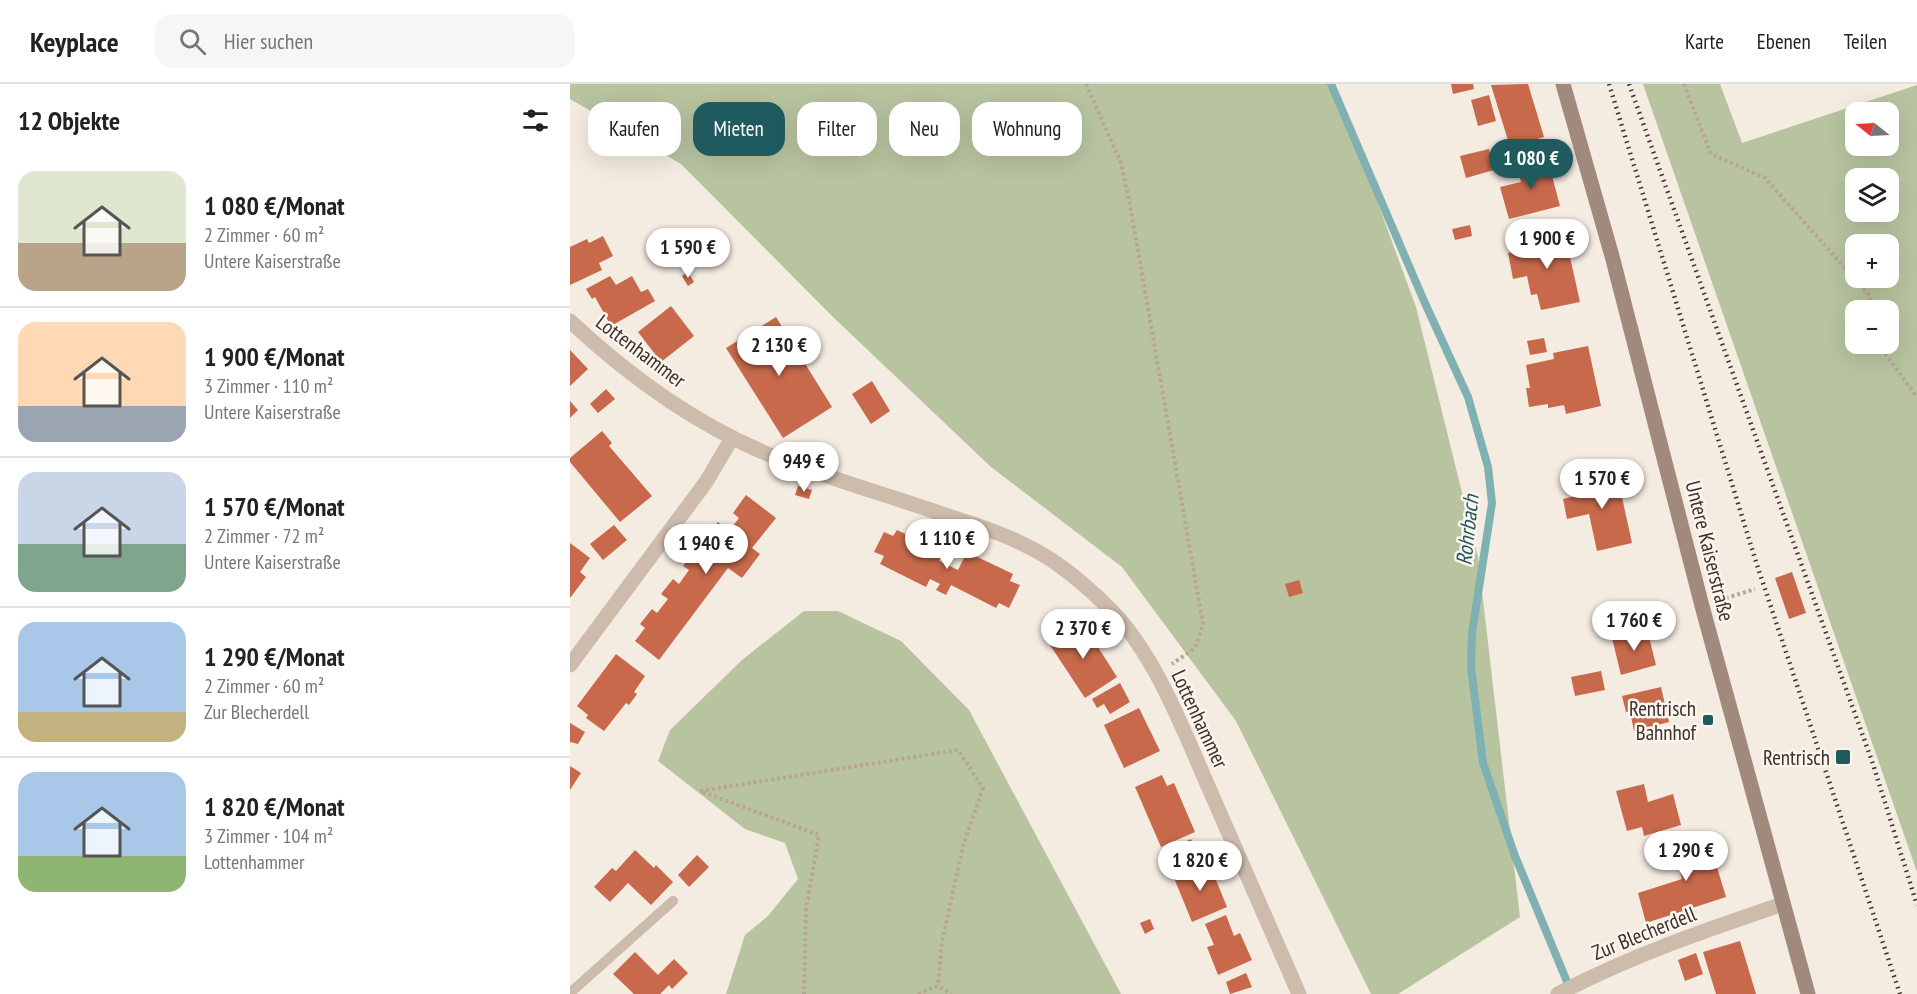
<!DOCTYPE html>
<html lang="de">
<head>
<meta charset="utf-8">
<style>
	body { margin:0; font-family:"PT Sans Narrow",sans-serif; background:#f6f6f6; color:#222; height:100vh; display:flex; flex-direction:column; font-size:22px; white-space:nowrap }
	* { box-sizing:border-box; margin:0 }
	p { font-size:20px; color:#767676 }
	.icon { flex:none; width:33px; height:33px; fill:none; stroke:currentColor; stroke-width:2; stroke-linecap:round; stroke-linejoin:round }
	.map { position:relative; flex:1; overflow:hidden }
	.panel { display:flex; flex-direction:column; background:#fff; width:570px }
	.panel>* { flex:none }
	.top-card { position:absolute; left:18px; top:18px; width:570px; height:54px; display:flex; gap:12px }
	.needle { width:39px; rotate:288deg }
	.tools { position:absolute; left:1275px; top:18px; display:grid; gap:12px }
	.tools a { display:grid; place-items:center; width:54px; height:54px; border-radius:12px; background:#fff; box-shadow:0 6px 24px #0002; font-size:30px }
	.price { position:absolute; translate:-50% -51px; padding:0 14px; border-radius:21px; background:#fff; color:#222; font-size:20px; line-height:39px; filter:drop-shadow(0 2px 3px #0008) }
	.price::after { content:''; position:absolute; left:50%; top:36px; width:18px; height:14px; margin-left:-9px; background:inherit; clip-path:polygon(0 0,100% 0,50% 100%) }
	.price.on { background:#1f5a5e; color:#fff }
	ul { padding:0; list-style:none }
	li { display:flex; align-items:center; gap:18px; height:150px; padding:0 18px }
	li+li { border-top:2px solid #e0e0e0 }
	li span { display:grid; place-items:center; flex:none; width:168px; height:120px; border-radius:18px; color:#555 }
	li>.icon { margin-inline-start:auto }
	span .icon { width:72px; height:72px; fill:#fffc; stroke-width:1 }
	li b { font-size:26px }
	h2 { display:flex; justify-content:space-between; align-items:center; height:72px; padding:0 18px; font-size:26px }
	.chip { padding:0 21px; border-radius:18px; background:#fff; box-shadow:0 6px 24px #0002; font-size:21px; line-height:54px }
	.chip.on { background:#1f5a5e; color:#fff }
	header { display:flex; align-items:center; gap:36px; box-sizing:border-box; height:84px; padding:0 30px; background:#fff; border-bottom:2px solid #e0e0e0 }
	header strong { font-size:28px }
	nav { display:flex; gap:33px; margin-inline-start:auto; font-size:21px }
	.search { width:420px; height:54px; background:#f6f6f6; display:flex; align-items:center; gap:15px; box-sizing:border-box; padding:0 21px; border-radius:18px; color:#767676; font-size:22px }
	main { display:flex; flex:1; min-height:0 }
	.map>svg:first-child { display:block }
	.green { fill:#b8c4a0; fill-rule:evenodd }
	.lines { fill:none; stroke-linecap:round; stroke-linejoin:round }
	.stream { stroke:#7fb0b2; stroke-width:8 }
	.building { fill:#c8694b }
	.path { stroke:#b9a596; stroke-width:4; stroke-dasharray:3 3; stroke-linecap:butt }
	.service { stroke:#cdbbac; stroke-width:10 }
	.minor { stroke:#cdbbac; stroke-width:15 }
	.secondary { stroke:#a18a7d; stroke-width:15 }
	.rail { stroke:#3b302b; stroke-width:4.5; stroke-dasharray:1.5 4.5; stroke-linecap:butt }
	.poi-dot { fill:#1f5a5e; stroke:#fbf5ee; stroke-width:2 }
	.labels { text-anchor:middle; dominant-baseline:central; stroke-width:5; stroke-linejoin:round; paint-order:stroke }
	.street-label { font-size:21px; fill:#3b302b; stroke:#fbf5ee }
	.poi-label { font-size:21px; fill:#3b302b; stroke:#fbf5ee; text-anchor:end }
	.water-label { font-size:22px; font-style:italic; fill:#1f5a5e; stroke:#fbf5ee }
</style>
</head>
<body>
<header>
<strong>Keyplace</strong>
<div class="search"><svg class="icon" aria-label="search" viewBox="0 0 24 24"><circle cx="10" cy="10" r="6"/><path d="M15 15l6 6"/></svg>Hier suchen</div>
<nav><a>Karte</a><a>Ebenen</a><a>Teilen</a></nav>
</header>
<main>
<section class="panel">
<h2>12 Objekte<svg class="icon" aria-label="filters" viewBox="0 0 24 24"><path d="M4 7h16M4 17h16"/><circle cx="9" cy="7" r="2"/><circle cx="15" cy="17" r="2"/></svg></h2>
<ul>
<li><span style="background:linear-gradient(#dfe7d0 60%,#b9a48a 0)"><svg class="icon" aria-label="home" viewBox="0 0 24 24"><path d="M3 11l9-7 9 7M6 9v11h12V9"/></svg></span><div><b>1 080 €/Monat</b><p>2 Zimmer · 60 m²</p><p>Untere Kaiserstraße</p></div></li>
<li><span style="background:linear-gradient(#ffd9b3 70%,#9aa5b1 0)"><svg class="icon" aria-label="home" viewBox="0 0 24 24"><path d="M3 11l9-7 9 7M6 9v11h12V9"/></svg></span><div><b>1 900 €/Monat</b><p>3 Zimmer · 110 m²</p><p>Untere Kaiserstraße</p></div></li>
<li><span style="background:linear-gradient(#c9d6e8 60%,#7fa58c 0)"><svg class="icon" aria-label="home" viewBox="0 0 24 24"><path d="M3 11l9-7 9 7M6 9v11h12V9"/></svg></span><div><b>1 570 €/Monat</b><p>2 Zimmer · 72 m²</p><p>Untere Kaiserstraße</p></div></li>
<li><span style="background:linear-gradient(#a9c7e8 75%,#c2b280 0)"><svg class="icon" aria-label="home" viewBox="0 0 24 24"><path d="M3 11l9-7 9 7M6 9v11h12V9"/></svg></span><div><b>1 290 €/Monat</b><p>2 Zimmer · 60 m²</p><p>Zur Blecherdell</p></div></li>
<li><span style="background:linear-gradient(#a9c7e8 70%,#8fb573 0)"><svg class="icon" aria-label="home" viewBox="0 0 24 24"><path d="M3 11l9-7 9 7M6 9v11h12V9"/></svg></span><div><b>1 820 €/Monat</b><p>3 Zimmer · 104 m²</p><p>Lottenhammer</p></div></li>
</ul>
</section>
<div class="map">
<svg width="1347" height="910" viewBox="0 0 1347 910">
	<rect width="100%" height="100%" fill="#f4ebe1"/>
	<!-- green -->
	<g class="green">
		<path d="M 0,0 L 764,0 L 846,223 L 908,473 L 950,833 L 828,910 L 801,910 L 666,637 L 552,483 L 421,383 L 263,233 L 111,80 L 0,15 Z"/>
		<path d="M 1073,0 L 1150,0 L 1172,59 L 1347,1 L 1347,788 ZM 1286,28 L 1318,28 L 1318,62 L 1286,62 ZM 1286,94 L 1318,94 L 1318,128 L 1286,128 ZM 1286,160 L 1318,160 L 1318,194 L 1286,194 ZM 1286,226 L 1318,226 L 1318,260 L 1286,260 Z"/>
		<path d="M 234,527 L 268,527 L 331,557 L 399,626 L 551,910 L 156,910 L 175,851 L 198,832 L 228,795 L 215,759 L 175,745 L 88,677 L 100,646 L 172,576 Z"/>
	</g>
	<g class="lines">
		<!-- stream -->
		<path class="stream" d="M 761,0 L 854,217 L 898,313 L 918,383 L 922,419 L 902,549 L 901,583 L 913,679 L 945,772 L 1000,905"/>
	</g>
	<!-- building -->
	<g class="building">
		<path d="M 881,0 L 903,0 L 904,5 L 883,10 Z"/>
		<path d="M 958,0 L 974,53 L 940,63 L 921,1 Z"/>
		<path d="M 919,11 L 926,37 L 908,42 L 901,16 Z"/>
		<path d="M 919,65 L 924,86 L 896,94 L 890,72 Z"/>
		<path d="M 977,73 L 990,122 L 939,135 L 930,103 L 951,98 L 946,81 Z"/>
		<path d="M 900,141 L 902,152 L 885,156 L 882,145 Z"/>
		<path d="M 994,146 L 1010,218 L 971,226 L 967,210 L 961,211 L 957,192 L 943,195 L 938,169 L 957,164 L 955,155 Z"/>
		<path d="M 33,152 L 43,172 L 29,179 L 32,186 L 0,201 L 0,163 L 17,155 L 19,159 Z"/>
		<path d="M 118,188 L 124,198 L 118,202 L 112,192 Z"/>
		<path d="M 40,192 L 46,201 L 62,192 L 71,208 L 78,205 L 85,217 L 41,242 L 25,213 L 22,215 L 16,205 Z"/>
		<path d="M 101,222 L 124,252 L 91,278 L 68,248 Z"/>
		<path d="M 206,233 L 262,323 L 213,354 L 156,264 Z"/>
		<path d="M 974,254 L 977,268 L 960,271 L 957,257 Z"/>
		<path d="M 1018,262 L 1031,322 L 996,330 L 994,321 L 978,324 L 978,320 L 959,323 L 956,304 L 960,304 L 956,281 L 984,275 L 983,269 Z"/>
		<path d="M 0,266 L 18,285 L 0,302 Z"/>
		<path d="M 302,297 L 320,327 L 301,340 L 282,310 Z"/>
		<path d="M 36,305 L 45,315 L 28,329 L 20,320 Z"/>
		<path d="M 0,317 L 8,326 L 0,334 Z"/>
		<path d="M 32,347 L 42,359 L 39,362 L 82,412 L 50,438 L 0,378 L 0,374 Z"/>
		<path d="M 1046,386 L 1062,459 L 1027,467 L 1019,430 L 997,435 L 993,415 L 1014,410 L 1011,394 Z"/>
		<path d="M 228,402 L 242,406 L 239,415 L 225,411 Z"/>
		<path d="M 176,411 L 206,434 L 182,464 L 190,470 L 172,494 L 158,484 L 89,576 L 65,557 L 75,544 L 70,540 L 82,525 L 87,529 L 98,515 L 91,510 L 103,495 L 109,500 L 119,486 L 113,482 L 125,466 L 131,471 L 140,458 L 135,455 L 148,438 L 159,447 L 169,434 L 163,429 Z"/>
		<path d="M 44,441 L 57,456 L 33,476 L 20,460 Z"/>
		<path d="M 327,446 L 373,468 L 369,477 L 388,486 L 397,468 L 443,490 L 440,497 L 450,501 L 439,524 L 429,519 L 426,524 L 381,501 L 376,511 L 366,506 L 370,500 L 360,495 L 356,503 L 310,480 L 314,472 L 304,468 L 314,448 L 323,452 Z"/>
		<path d="M 0,459 L 20,474 L 10,488 L 16,493 L 0,514 Z"/>
		<path d="M 1222,488 L 1236,529 L 1219,535 L 1205,494 Z"/>
		<path d="M 729,496 L 733,509 L 719,513 L 715,500 Z"/>
		<path d="M 506,540 L 513,552 L 519,549 L 547,593 L 515,614 L 478,558 Z"/>
		<path d="M 1077,545 L 1086,581 L 1051,591 L 1042,554 Z"/>
		<path d="M 46,570 L 75,592 L 64,608 L 67,610 L 59,621 L 56,619 L 34,647 L 16,634 L 18,631 L 7,622 Z"/>
		<path d="M 1031,587 L 1035,606 L 1005,612 L 1001,593 Z"/>
		<path d="M 550,599 L 560,618 L 540,630 L 534,620 L 527,624 L 522,615 Z"/>
		<path d="M 1091,603 L 1099,638 L 1064,647 L 1060,628 L 1056,628 L 1052,612 Z"/>
		<path d="M 569,624 L 590,667 L 554,684 L 534,641 Z"/>
		<path d="M 0,639 L 15,648 L 8,660 L 0,658 Z"/>
		<path d="M 0,682 L 11,689 L 0,706 Z"/>
		<path d="M 592,691 L 597,702 L 604,699 L 625,748 L 591,763 L 565,703 Z"/>
		<path d="M 1074,700 L 1078,718 L 1103,710 L 1111,741 L 1074,752 L 1072,743 L 1057,747 L 1046,707 Z"/>
		<path d="M 1137,750 L 1156,813 L 1076,839 L 1068,809 L 1112,795 L 1102,760 Z"/>
		<path d="M 621,755 L 630,777 L 602,789 L 593,767 Z"/>
		<path d="M 65,766 L 84,784 L 86,781 L 103,798 L 81,821 L 58,799 L 40,818 L 24,803 L 42,784 L 46,787 Z"/>
		<path d="M 127,771 L 139,783 L 119,803 L 108,791 Z"/>
		<path d="M 639,779 L 657,823 L 622,838 L 604,794 Z"/>
		<path d="M 656,831 L 664,852 L 670,849 L 682,876 L 648,891 L 637,863 L 644,861 L 635,840 Z"/>
		<path d="M 580,835 L 584,845 L 575,850 L 570,839 Z"/>
		<path d="M 1170,857 L 1186,910 L 1146,910 L 1133,868 Z"/>
		<path d="M 65,868 L 88,891 L 104,875 L 118,889 L 102,905 L 99,901 L 90,910 L 64,910 L 43,890 Z"/>
		<path d="M 1126,869 L 1133,890 L 1115,897 L 1108,876 Z"/>
		<path d="M 676,889 L 682,903 L 660,910 L 656,898 Z"/>
	</g>
	<g class="lines">
		<!-- path -->
		<g class="path">
			<path d="M 516,0 L 551,79 L 560,121 L 633,540 L 625,564 L 602,580"/>
			<path d="M 1114,0 L 1141,70 L 1195,94 L 1300,212 L 1300,226"/>
			<path d="M 1308,260 L 1347,313"/>
			<path d="M 1150,516 L 1185,505"/>
			<path d="M 130,707 L 388,666 L 413,704 L 393,762 L 372,858 L 368,902"/>
			<path d="M 133,708 L 249,751 L 236,825 L 234,910"/>
			<path d="M 348,910 L 368,902 L 381,910"/>
		</g>
		<!-- service -->
		<path class="service" d="M 0,909 L 103,817"/>
		<!-- minor -->
		<g class="minor">
			<path d="M 0,237 C 61,294 132,345 210,375 C 264,396 320,412 375,431 C 413,443 453,456 486,479 C 506,493 525,510 542,527 C 586,573 613,645 638,702 C 668,771 699,841 729,910"/>
			<path d="M 0,581 L 136,398 L 162,354"/>
			<path d="M 988,910 C 1060,872 1136,846 1213,820"/>
		</g>
		<!-- secondary -->
		<path class="secondary" d="M 993,0 L 1042,172 L 1132,522 L 1238,910"/>
		<!-- rail -->
		<g class="rail">
			<path d="M 1039,0 L 1186,478 L 1330,910"/>
			<path d="M 1059,0 L 1303,680 L 1347,821"/>
		</g>
	</g>
	<!-- markers -->
	<g class="poi-dot">
		<rect x="1132" y="630" width="12" height="12" rx="3"/>
		<rect x="1265" y="665" width="16" height="16" rx="3"/>
	</g>
	<g class="labels">
		<!-- street labels -->
		<g class="street-label">
			<text transform="translate(71 267) rotate(37)">Lottenhammer</text>
			<text transform="translate(1140 467) rotate(76)">Untere Kaiserstraße</text>
			<text transform="translate(630 635) rotate(65)">Lottenhammer</text>
			<text transform="translate(1074 849) rotate(-22)">Zur Blecherdell</text>
		</g>
		<!-- poi labels -->
		<g class="poi-label">
			<text x="1126" y="624">Rentrisch<tspan x="1126" dy="24">Bahnhof</tspan></text>
			<text x="1260" y="673">Rentrisch</text>
		</g>
		<!-- water labels -->
		<g class="water-label">
			<text transform="translate(897 446) rotate(-84)">Rohrbach</text>
		</g>
	</g>
</svg>
<div class="tools">
<a><svg class="needle" viewBox="-14 -14 28 28"><path d="M0-13l5 13h-10z" fill="#e53935"/><path d="M0 13l5-13h-10z" fill="#767676"/></svg></a>
<a><svg class="icon" aria-label="layers" viewBox="0 0 24 24"><path d="M12 4l9 5-9 5-9-5zM3 14l9 5 9-5"/></svg></a>
<a>+</a>
<a>−</a>
</div>
<b class="price on" style="left:961px;top:106px">1 080 €</b>
<b class="price" style="left:977px;top:186px">1 900 €</b>
<b class="price" style="left:118px;top:195px">1 590 €</b>
<b class="price" style="left:209px;top:293px">2 130 €</b>
<b class="price" style="left:234px;top:409px">949 €</b>
<b class="price" style="left:1032px;top:426px">1 570 €</b>
<b class="price" style="left:377px;top:486px">1 110 €</b>
<b class="price" style="left:136px;top:491px">1 940 €</b>
<b class="price" style="left:1064px;top:568px">1 760 €</b>
<b class="price" style="left:513px;top:576px">2 370 €</b>
<b class="price" style="left:1116px;top:798px">1 290 €</b>
<b class="price" style="left:630px;top:808px">1 820 €</b>
<div class="top-card">
<a class="chip">Kaufen</a>
<a class="chip on">Mieten</a>
<a class="chip">Filter</a>
<a class="chip">Neu</a>
<a class="chip">Wohnung</a>
</div>
</div>
</main>
</body>
</html>
